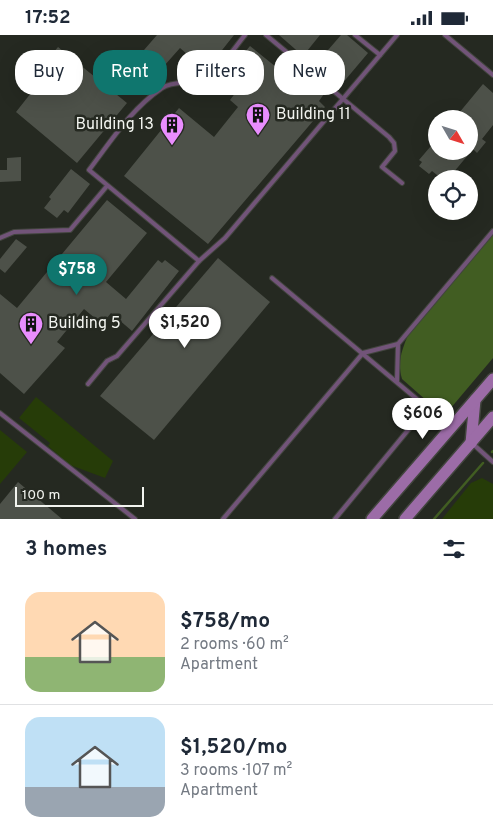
<!DOCTYPE html>
<html lang="en">
<head>
<meta charset="utf-8">
<style>
	body { margin:0; font-family:Overpass,sans-serif; background:#f6f6f7; color:#1f2937; height:100vh; display:flex; flex-direction:column; font-size:19px; white-space:nowrap }
	* { box-sizing:border-box; margin:0 }
	p { font-size:16px; color:#747a83 }
	.icon { flex:none; width:28px; height:28px; fill:none; stroke:currentColor; stroke-width:2; stroke-linecap:round; stroke-linejoin:round }
	.map { position:relative; height:484px; overflow:hidden }
	.panel { display:flex; flex-direction:column; background:#fff; flex:1 }
	.panel>* { flex:none }
	.top-card { position:absolute; left:15px; top:15px; width:464px; height:45px; display:flex; gap:10px }
	.needle { width:32px; rotate:129deg }
	.buttons { position:absolute; left:428px; top:75px; display:grid; gap:10px }
	.buttons a { display:grid; place-items:center; width:50px; height:50px; border-radius:50%; background:#fff; box-shadow:0 5px 20px #0002; font-size:25px }
	.scale { position:absolute; left:15px; bottom:12px; width:129px; box-sizing:border-box; padding-left:5px; border:2px solid #f2f4ef; border-top:0; font-size:14px; line-height:18px; white-space:nowrap; color:#f2f4ef; -webkit-text-stroke:4px #252921; paint-order:stroke }
	.price { position:absolute; translate:-50% -42px; padding:0 11px; border-radius:18px; background:#fff; color:#222; font-size:16px; line-height:32px; filter:drop-shadow(0 1px 2px #0008) }
	.price::after { content:''; position:absolute; left:50%; top:30px; width:15px; height:11px; margin-left:-8px; background:inherit; clip-path:polygon(0 0,100% 0,50% 100%) }
	.price.on { background:#0f766e; color:#fff }
	ul { padding:0; list-style:none }
	li { display:flex; align-items:center; gap:15px; height:125px; padding:0 25px }
	li+li { border-top:1px solid #e0e1e3 }
	li span { display:grid; place-items:center; flex:none; width:140px; height:100px; border-radius:15px; color:#555 }
	li>.icon { margin-inline-start:auto }
	span .icon { width:60px; height:60px; fill:#fffc; stroke-width:1 }
	li b { font-size:21px }
	h2 { display:flex; justify-content:space-between; align-items:center; height:60px; padding:0 25px; font-size:21px }
	.tag { padding:0 18px; border-radius:20px; background:#fff; box-shadow:0 5px 20px #0002; font-size:18px; line-height:45px }
	.tag.on { background:#0f766e; color:#fff }
	.status { display:flex; justify-content:space-between; align-items:center; height:35px; padding:0 25px; background:#fff; direction:ltr }
	.status svg { height:14px; fill:currentColor }
	.map>svg:first-child { display:block }
	.green { fill:#263c08 }
	.water { fill:#415d22 }
	.lines { fill:none; stroke-linecap:round; stroke-linejoin:round }
	.stream { stroke:#415d22; stroke-width:2.5 }
	.building { fill:#4d5149 }
	.service-casing { stroke:#42453e; stroke-width:6 }
	.secondary-casing { stroke:#42453e; stroke-width:14 }
	.service { stroke:#725479; stroke-width:4 }
	.secondary { stroke:#9c6ca7; stroke-width:11 }
	.labels { text-anchor:middle; dominant-baseline:central; stroke-width:5; stroke-linejoin:round; paint-order:stroke }
	.poi-label { font-size:16px; fill:#f2f4ef; stroke:#252921; text-anchor:start }
</style>
</head>
<body>
<div class="status"><b>17:52</b><svg viewBox="0 0 49 12"><path d="M0 12V9h3v3zM5 12V6h3v6zM10 12V3h3v9zM15 12V0h3v12zM26 1h20v11H26zM47 4h2v5h-2z"/></svg></div>
<div class="map">
<svg width="493" height="484" viewBox="0 0 493 484">
	<rect width="100%" height="100%" fill="#252921"/>
	<!-- green -->
	<g class="green">
		<path d="M 36,362 L 113,426 L 105,443 L 70,430 L 48,411 L 50,408 L 19,383 Z"/>
		<path d="M 0,395 L 27,417 L 0,449 Z"/>
		<path d="M 482,443 L 493,449 L 493,484 L 442,484 L 471,448 Z"/>
	</g>
	<!-- water -->
	<path class="water" d="M 493,197 L 493,323 L 450,374 L 435,373 L 402,344 C 397,327 402,314 409,298 Z"/>
	<g class="lines">
		<!-- stream -->
		<g class="stream">
			<path d="M 492,417 L 493,416"/>
			<path d="M 434,484 L 483,428"/>
		</g>
	</g>
	<!-- building -->
	<g class="building">
		<path d="M 157,0 L 234,0 L 215,24 L 212,22 L 203,33 L 180,13 L 164,31 L 144,15 Z"/>
		<path d="M 279,0 L 320,0 L 303,21 Z"/>
		<path d="M 341,0 L 347,0 L 368,18 L 341,50 L 316,29 Z"/>
		<path d="M 250,11 L 296,48 L 303,41 L 324,59 L 319,66 L 325,72 L 208,209 L 124,141 L 179,73 L 214,102 L 238,72 L 230,65 L 239,53 L 225,41 Z"/>
		<path d="M 58,12 L 127,68 L 77,128 L 16,77 L 42,44 L 36,39 Z"/>
		<path d="M 483,49 L 493,58 L 493,90 L 482,104 L 486,107 L 477,118 L 473,114 L 448,144 L 442,144 L 432,136 L 429,139 L 419,131 L 422,127 L 419,125 L 436,105 L 436,116 L 469,116 L 469,84 L 454,84 Z"/>
		<path d="M 21,122 L 21,146 L 0,147 L 0,135 L 7,135 L 7,123 Z"/>
		<path d="M 71,134 L 90,149 L 68,178 L 64,175 L 57,183 L 44,173 L 51,164 L 49,162 Z"/>
		<path d="M 107,165 L 147,198 L 106,247 L 126,264 L 158,225 L 162,228 L 165,225 L 179,236 L 132,296 L 111,278 L 102,289 L 84,274 L 57,307 L 65,313 L 24,359 L 0,338 L 0,259 L 17,273 Z"/>
		<path d="M 16,204 L 27,212 L 5,238 L 0,234 L 0,224 Z"/>
		<path d="M 218,223 L 270,267 L 154,405 L 100,361 Z"/>
		<path d="M 18,447 L 62,484 L 0,484 L 0,469 Z"/>
	</g>
	<g class="lines">
		<defs>
			<g id="service">
				<path d="M 266,0 L 389,102 L 394,108 L 395,116 L 382,132 L 402,148"/>
				<path d="M 355,0 L 380,20"/>
				<path d="M 445,0 L 493,40"/>
				<path d="M 0,203 L 14,197 L 70,195 L 107,151"/>
				<path d="M 199,226 L 89,135 C 111,106 131,74 162,53 C 171,47 185,48 196,46 C 218,40 231,17 245,0"/>
				<path d="M 272,243 L 449,391"/>
				<path d="M 397,346 L 398,309"/>
				<path d="M 88,349 L 107,326 L 117,321 L 199,226 L 225,203 L 397,0"/>
				<path d="M 0,378 L 135,484"/>
				<path d="M 473,409 L 493,427"/>
				<path d="M 223,484 L 363,318 L 398,309 L 493,196"/>
				<path d="M 335,484 L 427,372"/>
			</g>
			<g id="secondary">
				<path d="M 471,408 L 475,365"/>
				<path d="M 372,484 L 493,344"/>
				<path d="M 405,484 L 493,382"/>
			</g>
		</defs>
		<!-- service casing -->
		<use href="#service" class="service-casing"/>
		<!-- secondary casing -->
		<use href="#secondary" class="secondary-casing"/>
		<!-- service -->
		<use href="#service" class="service"/>
		<!-- secondary -->
		<use href="#secondary" class="secondary"/>
	</g>
	<!-- icons -->
	<defs>
		<symbol id="building-pin" viewBox="-11 -11 22 30"><path d="M0 17L-7.5 6A9.5 9.5 0 1 1 7.5 6Z" fill="#e98dfe" stroke="#252921"/><path d="M-4-6H4V6H1V3H-1V6H-4ZM-2.5-4.3h1.7v1.8h-1.7ZM.8-4.3h1.7v1.8H.8ZM-2.5-1h1.7V.8h-1.7ZM.8-1h1.7V.8H.8Z" fill="#111"/></symbol>
	</defs>
	<g fill-rule="evenodd">
		<use href="#building-pin" x="244" y="66" width="28" height="38"/>
		<use href="#building-pin" x="158" y="76" width="28" height="38"/>
		<use href="#building-pin" x="17" y="275" width="28" height="38"/>
	</g>
	<g class="labels">
		<!-- poi labels -->
		<g class="poi-label">
			<text x="276" y="80">Building 11</text>
			<text x="154" y="90" text-anchor="end">Building 13</text>
			<text x="48" y="289">Building 5</text>
		</g>
	</g>
</svg>
<div class="buttons">
<a><svg class="needle" viewBox="-14 -14 28 28"><path d="M0-13l5 13h-10z" fill="#e53935"/><path d="M0 13l5-13h-10z" fill="#747a83"/></svg></a>
<a><svg class="icon" aria-label="locate" viewBox="0 0 24 24"><circle cx="12" cy="12" r="6"/><path d="M12 2v4M12 18v4M2 12h4M18 12h4"/></svg></a>
</div>
<div class="scale">100 m</div>
<b class="price on" style="left:77px;top:261px">$758</b>
<b class="price" style="left:185px;top:314px">$1,520</b>
<b class="price" style="left:423px;top:405px">$606</b>
<div class="top-card">
<a class="tag">Buy</a>
<a class="tag on">Rent</a>
<a class="tag">Filters</a>
<a class="tag">New</a>
</div>
</div>
<section class="panel">
<h2>3 homes<svg class="icon" aria-label="filters" viewBox="0 0 24 24"><path d="M4 7h16M4 17h16"/><circle cx="9" cy="7" r="2"/><circle cx="15" cy="17" r="2"/></svg></h2>
<ul>
<li><span style="background:linear-gradient(#ffd9b3 65%,#8fb573 0)"><svg class="icon" aria-label="home" viewBox="0 0 24 24"><path d="M3 11l9-7 9 7M6 9v11h12V9"/></svg></span><div><b>$758/mo</b><p>2 rooms · 60 m²</p><p>Apartment</p></div></li>
<li><span style="background:linear-gradient(#bfe0f5 70%,#9aa5b1 0)"><svg class="icon" aria-label="home" viewBox="0 0 24 24"><path d="M3 11l9-7 9 7M6 9v11h12V9"/></svg></span><div><b>$1,520/mo</b><p>3 rooms · 107 m²</p><p>Apartment</p></div></li>
</ul>
</section>
</body>
</html>
